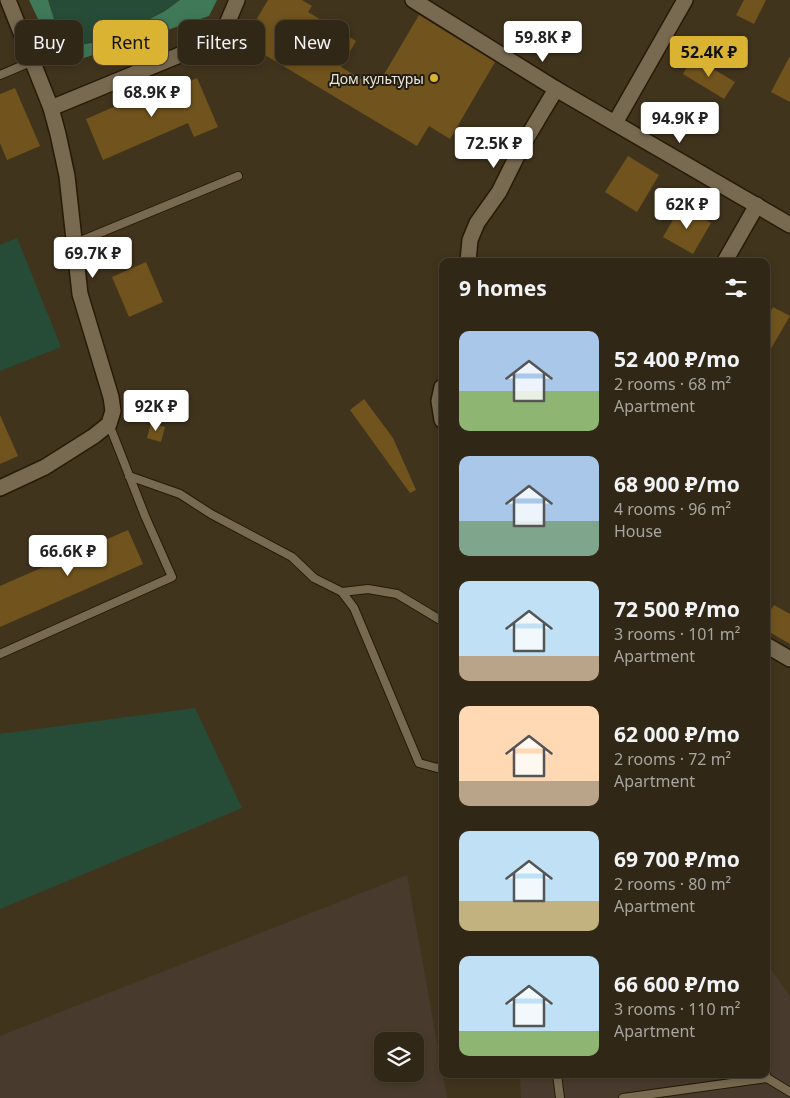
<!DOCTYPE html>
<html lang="en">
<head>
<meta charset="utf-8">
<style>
	body { margin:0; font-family:"Noto Sans",sans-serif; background:#392f1f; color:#f1f3f6; height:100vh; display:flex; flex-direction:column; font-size:19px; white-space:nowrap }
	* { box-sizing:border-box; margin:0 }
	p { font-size:16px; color:#a8a5a1 }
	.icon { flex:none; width:28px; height:28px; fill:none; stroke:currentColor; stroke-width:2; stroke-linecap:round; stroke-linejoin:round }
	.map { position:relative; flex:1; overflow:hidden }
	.sheet { position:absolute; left:439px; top:258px; width:331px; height:820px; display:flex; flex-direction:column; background:#312716; border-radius:10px; box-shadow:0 2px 8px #0003,0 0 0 1px #4c4435 }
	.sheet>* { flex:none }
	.top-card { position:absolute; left:15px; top:20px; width:349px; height:45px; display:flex; gap:10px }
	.controls { position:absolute; left:374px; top:1032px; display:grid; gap:10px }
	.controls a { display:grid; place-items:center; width:50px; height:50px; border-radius:10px; background:#312716; box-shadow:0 2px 8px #0003,0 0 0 1px #4c4435; font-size:25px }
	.price { position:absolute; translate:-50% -42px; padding:0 11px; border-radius:5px; background:#fff; color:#222; font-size:16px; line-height:32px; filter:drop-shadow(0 1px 2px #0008) }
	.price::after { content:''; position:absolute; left:50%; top:30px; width:15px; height:11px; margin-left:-8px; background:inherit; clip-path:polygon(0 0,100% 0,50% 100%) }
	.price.active { background:#dab333; color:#111 }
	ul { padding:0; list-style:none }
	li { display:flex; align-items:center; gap:15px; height:125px; padding:0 20px }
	li span { display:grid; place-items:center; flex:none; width:140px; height:100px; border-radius:10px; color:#555 }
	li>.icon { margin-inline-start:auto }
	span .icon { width:60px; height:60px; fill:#fffc; stroke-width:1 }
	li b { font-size:21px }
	h2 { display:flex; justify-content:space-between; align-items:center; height:60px; padding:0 20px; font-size:21px }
	.tag { padding:0 18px; border-radius:10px; background:#312716; box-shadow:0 2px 8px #0003,0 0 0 1px #4c4435; font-size:18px; line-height:45px }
	.tag.active { background:#dab333; color:#111 }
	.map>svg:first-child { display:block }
	.industrial { fill:#483b2d; fill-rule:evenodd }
	.green { fill:#264c37 }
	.forest { fill:#3f7958 }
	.building { fill:#71541d }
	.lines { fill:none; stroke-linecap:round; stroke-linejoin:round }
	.service-casing { stroke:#271b05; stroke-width:10 }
	.minor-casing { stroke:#271b05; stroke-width:18 }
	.service { stroke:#786a51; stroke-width:8 }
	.minor { stroke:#786a51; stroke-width:15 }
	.poi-dot { fill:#dab333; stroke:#221d12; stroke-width:2 }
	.labels { text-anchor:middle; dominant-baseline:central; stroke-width:4; stroke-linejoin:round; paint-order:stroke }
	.poi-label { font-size:14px; fill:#eee6d9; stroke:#221d12; text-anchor:end }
</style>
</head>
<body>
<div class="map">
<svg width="790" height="1098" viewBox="0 0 790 1098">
	<rect width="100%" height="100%" fill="#41341d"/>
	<!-- industrial -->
	<g class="industrial">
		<path d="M 407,875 L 447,1098 L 0,1098 L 0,1036 ZM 382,1041 L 415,1041 L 415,1074 L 382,1074 Z"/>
		<path d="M 766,962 L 790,997 L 790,1098 L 521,1098 L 520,1074 L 766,1074 Z"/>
	</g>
	<!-- green -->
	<g class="green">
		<path d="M 48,0 L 180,0 C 152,21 107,40 74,46 L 58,32 Z"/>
		<path d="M 17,238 L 61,347 L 0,371 L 0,245 Z"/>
		<path d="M 195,708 L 242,808 L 0,909 L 0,734 Z"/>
	</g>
	<!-- forest -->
	<path class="forest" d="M 29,0 L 48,0 L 58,32 L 74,46 L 91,43 L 144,22 L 165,11 L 180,0 L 217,0 L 209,16 L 63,65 L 58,61 Z"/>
	<!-- building -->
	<g class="building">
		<path d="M 268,0 L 302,0 L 312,6 L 308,12 L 356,41 L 341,67 L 376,88 L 419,15 L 495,62 L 450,139 L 429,126 L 417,146 L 243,42 Z"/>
		<path d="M 744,0 L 766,0 L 754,24 L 736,15 Z"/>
		<path d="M 790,56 L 790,102 L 771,92 Z"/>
		<path d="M 693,57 L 735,82 L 724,99 L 683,74 Z"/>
		<path d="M 197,78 L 218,127 L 194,137 L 188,123 L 103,160 L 86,119 L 171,82 L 174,88 Z"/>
		<path d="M 15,88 L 40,146 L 7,160 L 0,143 L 0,94 Z"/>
		<path d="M 628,156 L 659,175 L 637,212 L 605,192 Z"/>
		<path d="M 681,206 L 711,223 L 693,254 L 663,237 Z"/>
		<path d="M 146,262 L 163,302 L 129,317 L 112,277 Z"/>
		<path d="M 773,307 L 790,316 L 766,357 L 766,320 Z"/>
		<path d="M 364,399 L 393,438 L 416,490 L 410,493 L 350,410 Z"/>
		<path d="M 0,415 L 18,456 L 0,464 Z"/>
		<path d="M 151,423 L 165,427 L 161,442 L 147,438 Z"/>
		<path d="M 128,530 L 143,564 L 0,627 L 0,586 Z"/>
		<path d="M 774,605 L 790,614 L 790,644 L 766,630 L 766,617 Z"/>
	</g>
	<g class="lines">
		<defs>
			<g id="service">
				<path d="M 0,75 L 33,61"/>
				<path d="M 73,244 L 238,176"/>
				<path d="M 129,476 L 180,494 L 211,514 L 292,557 L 314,578 L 342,592 L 354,608 L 419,763 L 437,768 L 442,766"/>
				<path d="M 342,592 L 368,589 L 397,594 L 442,621"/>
				<path d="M 0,654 L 172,577 L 145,516 L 109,424"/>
				<path d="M 557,1074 L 560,1098"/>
				<path d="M 766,1075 L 767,1078 L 790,1092"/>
				<path d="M 623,1098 L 767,1078"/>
			</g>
			<g id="minor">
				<path d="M 413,0 L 556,89 L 790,225"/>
				<path d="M 51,108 L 221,38 L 237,0"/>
				<path d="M 615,123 L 685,0"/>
				<path d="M 468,261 L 470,240 L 477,223 L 499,192 L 522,146 L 556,89"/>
				<path d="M 725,261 L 757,205"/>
				<path d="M 442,387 L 439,401 L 442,420"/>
				<path d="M 0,488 L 45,467 L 94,436 L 109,424 L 113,411 L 111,397 L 80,294 L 67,176 L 58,134 L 51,108 L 8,0"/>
				<path d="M 766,645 L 790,659"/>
			</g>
		</defs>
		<!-- service casing -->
		<use href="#service" class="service-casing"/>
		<!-- minor casing -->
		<use href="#minor" class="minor-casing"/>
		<!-- service -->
		<use href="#service" class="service"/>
		<!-- minor -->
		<use href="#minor" class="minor"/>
	</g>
	<!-- markers -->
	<circle class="poi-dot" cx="434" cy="78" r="5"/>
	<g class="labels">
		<!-- poi labels -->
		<g class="poi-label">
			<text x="424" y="78">Дом культуры</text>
		</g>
	</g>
</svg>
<div class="controls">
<a><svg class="icon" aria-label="layers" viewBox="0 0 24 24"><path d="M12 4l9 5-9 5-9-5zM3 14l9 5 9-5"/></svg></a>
</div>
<b class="price" style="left:543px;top:63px">59.8K ₽</b>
<b class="price active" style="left:709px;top:78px">52.4K ₽</b>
<b class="price" style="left:152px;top:118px">68.9K ₽</b>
<b class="price" style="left:680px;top:144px">94.9K ₽</b>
<b class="price" style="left:494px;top:169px">72.5K ₽</b>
<b class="price" style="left:687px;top:230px">62K ₽</b>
<b class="price" style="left:93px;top:279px">69.7K ₽</b>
<b class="price" style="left:156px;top:432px">92K ₽</b>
<b class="price" style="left:68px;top:577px">66.6K ₽</b>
<div class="top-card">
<a class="tag">Buy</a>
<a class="tag active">Rent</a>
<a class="tag">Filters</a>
<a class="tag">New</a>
</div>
<section class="sheet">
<h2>9 homes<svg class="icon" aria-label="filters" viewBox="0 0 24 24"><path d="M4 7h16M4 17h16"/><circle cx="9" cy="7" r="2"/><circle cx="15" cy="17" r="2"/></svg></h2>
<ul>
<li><span style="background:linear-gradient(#a9c7e8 60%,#8fb573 0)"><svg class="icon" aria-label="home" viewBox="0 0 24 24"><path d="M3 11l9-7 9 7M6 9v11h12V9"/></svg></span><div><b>52 400 ₽/mo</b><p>2 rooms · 68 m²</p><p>Apartment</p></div></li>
<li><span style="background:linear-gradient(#a9c7e8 65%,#7fa58c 0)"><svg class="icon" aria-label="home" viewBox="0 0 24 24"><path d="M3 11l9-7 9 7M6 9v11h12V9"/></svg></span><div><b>68 900 ₽/mo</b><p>4 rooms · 96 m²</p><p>House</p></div></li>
<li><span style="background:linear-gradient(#bfe0f5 75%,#b9a48a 0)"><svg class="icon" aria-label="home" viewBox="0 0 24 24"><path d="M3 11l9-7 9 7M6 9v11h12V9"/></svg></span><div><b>72 500 ₽/mo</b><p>3 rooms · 101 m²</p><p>Apartment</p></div></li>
<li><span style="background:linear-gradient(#ffd9b3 75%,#b9a48a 0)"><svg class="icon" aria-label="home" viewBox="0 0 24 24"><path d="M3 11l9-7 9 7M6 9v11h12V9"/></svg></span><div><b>62 000 ₽/mo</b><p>2 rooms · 72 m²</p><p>Apartment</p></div></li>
<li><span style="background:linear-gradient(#bfe0f5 70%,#c2b280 0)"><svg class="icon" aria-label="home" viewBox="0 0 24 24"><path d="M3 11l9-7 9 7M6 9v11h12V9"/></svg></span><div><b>69 700 ₽/mo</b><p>2 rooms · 80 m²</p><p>Apartment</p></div></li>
<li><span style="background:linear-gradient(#bfe0f5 75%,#8fb573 0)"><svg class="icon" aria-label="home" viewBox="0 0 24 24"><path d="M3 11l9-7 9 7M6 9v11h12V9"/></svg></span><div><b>66 600 ₽/mo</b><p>3 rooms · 110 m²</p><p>Apartment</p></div></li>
</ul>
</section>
</div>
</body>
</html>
